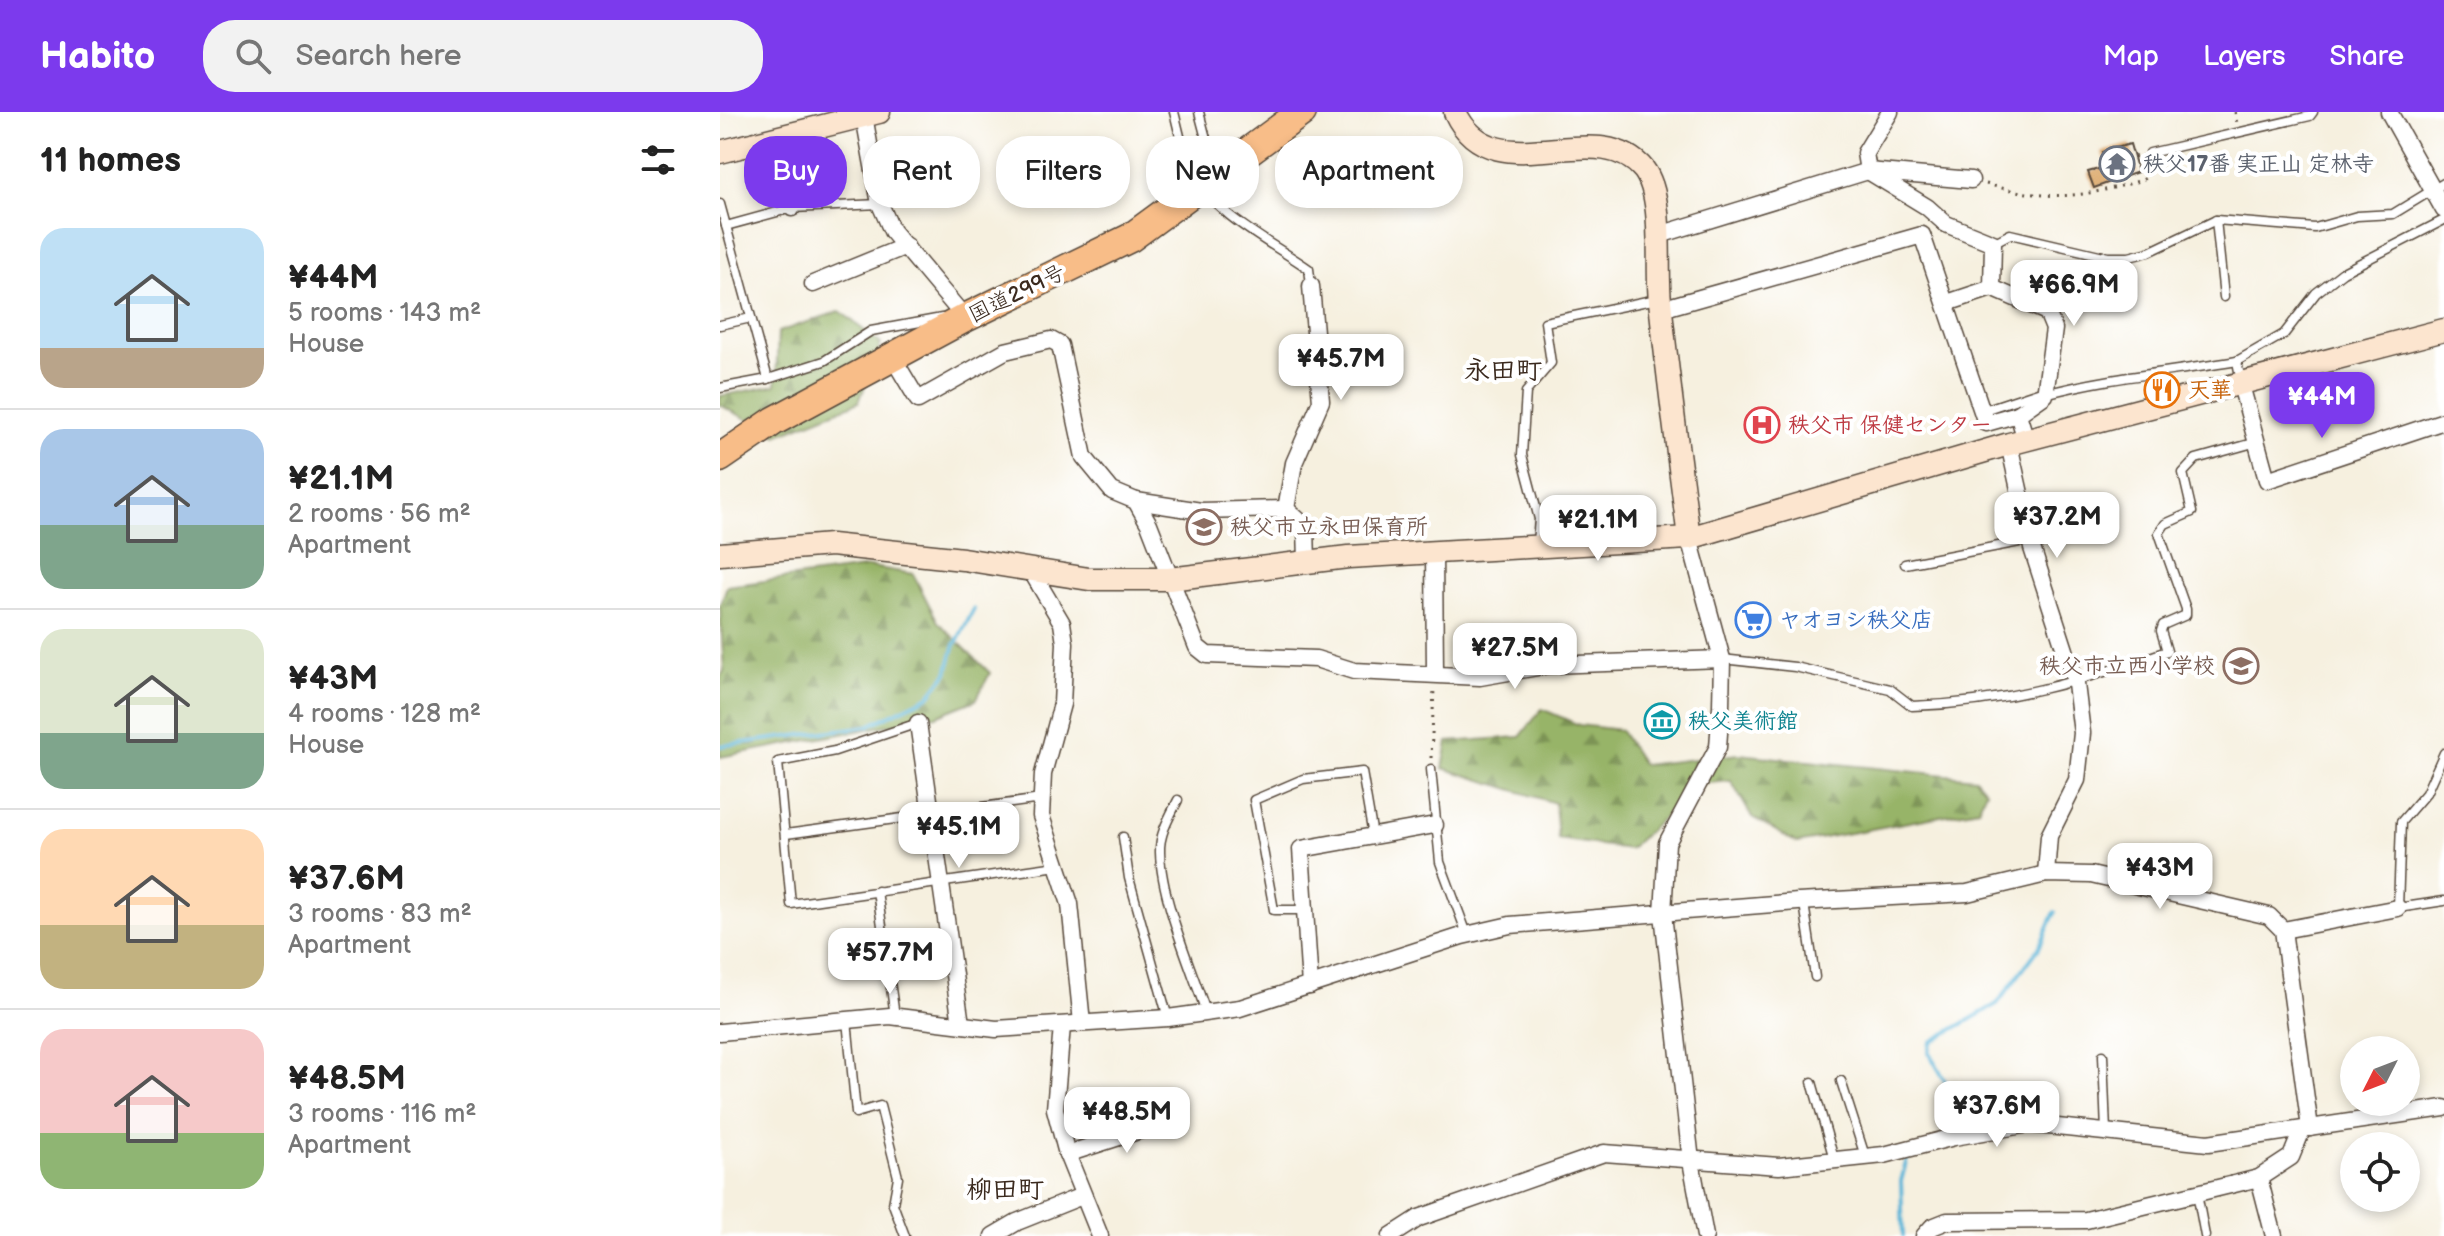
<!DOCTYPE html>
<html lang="en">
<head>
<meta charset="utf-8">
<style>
	body { margin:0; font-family:"Balsamiq Sans","Klee One",sans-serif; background:#f2f2f2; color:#222; height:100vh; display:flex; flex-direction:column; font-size:30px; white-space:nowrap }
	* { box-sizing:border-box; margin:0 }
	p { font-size:26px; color:#767676 }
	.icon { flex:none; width:44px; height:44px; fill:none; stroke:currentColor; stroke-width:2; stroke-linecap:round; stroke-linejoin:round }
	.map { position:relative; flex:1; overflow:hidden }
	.sheet { display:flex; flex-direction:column; background:#fff; width:720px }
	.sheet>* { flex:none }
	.hud { position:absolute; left:24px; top:24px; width:760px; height:72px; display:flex; gap:16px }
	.needle { width:52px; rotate:228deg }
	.fabs { position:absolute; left:1620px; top:924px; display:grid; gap:16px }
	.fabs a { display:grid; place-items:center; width:80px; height:80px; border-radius:50%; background:#fff; box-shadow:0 4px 12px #0003; font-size:40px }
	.price { position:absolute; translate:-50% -68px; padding:0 18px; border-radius:16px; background:#fff; color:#222; font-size:26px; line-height:52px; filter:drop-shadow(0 2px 4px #0008) }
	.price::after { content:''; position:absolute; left:50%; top:48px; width:24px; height:18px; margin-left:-12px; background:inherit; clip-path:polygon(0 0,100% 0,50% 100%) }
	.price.on { background:#7c3aed; color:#fff }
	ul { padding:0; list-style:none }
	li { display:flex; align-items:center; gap:24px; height:200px; padding:0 40px }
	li+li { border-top:2px solid #e0e0e0 }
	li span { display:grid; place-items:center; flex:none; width:224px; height:160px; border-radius:24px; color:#555 }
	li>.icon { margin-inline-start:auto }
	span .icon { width:96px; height:96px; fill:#fffc; stroke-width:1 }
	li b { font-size:34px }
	h2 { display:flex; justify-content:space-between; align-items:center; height:96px; padding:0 40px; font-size:34px }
	.pill { padding:0 28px; border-radius:32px; background:#fff; box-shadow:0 4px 12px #0003; font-size:28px; line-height:72px }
	.pill.on { background:#7c3aed; color:#fff }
	header { display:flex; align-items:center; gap:48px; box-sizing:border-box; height:112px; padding:0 40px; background:#7c3aed; color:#fff }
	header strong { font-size:38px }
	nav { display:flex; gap:44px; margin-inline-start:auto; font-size:28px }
	.search { width:560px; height:72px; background:#f2f2f2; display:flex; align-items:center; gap:20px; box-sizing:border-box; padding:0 28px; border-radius:32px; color:#767676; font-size:30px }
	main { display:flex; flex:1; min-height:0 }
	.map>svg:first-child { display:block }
	.forest { fill:url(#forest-firs); stroke:#696f42; stroke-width:2 }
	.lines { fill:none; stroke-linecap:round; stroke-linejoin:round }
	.stream { stroke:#5bb5d8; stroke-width:4 }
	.building { fill:#dca869 }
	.lane-casing { stroke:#57483b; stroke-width:11 }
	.street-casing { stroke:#57483b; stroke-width:19 }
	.secondary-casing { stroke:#57483b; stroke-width:25 }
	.highway-casing { stroke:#57483b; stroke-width:31 }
	.path { stroke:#57483b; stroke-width:3; stroke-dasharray:2 6; stroke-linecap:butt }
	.lane { stroke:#fff; stroke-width:8 }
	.street { stroke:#fff; stroke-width:16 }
	.secondary { stroke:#fce5cf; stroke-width:22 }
	.highway { stroke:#f8bd88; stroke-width:28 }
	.labels { text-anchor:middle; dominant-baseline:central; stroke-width:8; stroke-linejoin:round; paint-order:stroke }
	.worship-label { font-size:22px; font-weight:bold; fill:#5b616d; stroke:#fff; text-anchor:start }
	.street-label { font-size:22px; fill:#3b2a1e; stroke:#fff }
	.food-label { font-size:22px; font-weight:bold; fill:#c56008; stroke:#fff; text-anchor:start }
	.health-label { font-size:22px; font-weight:bold; fill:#be3a42; stroke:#fff; text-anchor:start }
	.education-label { font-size:22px; font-weight:bold; fill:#785e54; stroke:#fff; text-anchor:start }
	.shop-label { font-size:22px; font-weight:bold; fill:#366cbe; stroke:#fff; text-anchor:start }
	.culture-label { font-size:22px; font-weight:bold; fill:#0d838f; stroke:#fff; text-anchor:start }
	.quarter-label { font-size:26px; font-weight:bold; fill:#3b2a1e; stroke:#fff }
</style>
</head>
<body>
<header>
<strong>Habito</strong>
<div class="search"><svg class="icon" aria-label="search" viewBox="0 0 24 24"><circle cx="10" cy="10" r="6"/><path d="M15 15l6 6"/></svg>Search here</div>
<nav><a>Map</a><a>Layers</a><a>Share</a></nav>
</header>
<main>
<section class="sheet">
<h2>11 homes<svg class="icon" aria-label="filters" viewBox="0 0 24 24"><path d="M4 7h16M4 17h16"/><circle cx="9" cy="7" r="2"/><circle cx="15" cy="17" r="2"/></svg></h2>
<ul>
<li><span style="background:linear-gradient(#bfe0f5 75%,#b9a48a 0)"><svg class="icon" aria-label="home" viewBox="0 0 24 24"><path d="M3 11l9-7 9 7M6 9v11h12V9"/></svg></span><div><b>¥44M</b><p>5 rooms · 143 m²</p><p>House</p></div></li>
<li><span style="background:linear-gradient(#a9c7e8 60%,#7fa58c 0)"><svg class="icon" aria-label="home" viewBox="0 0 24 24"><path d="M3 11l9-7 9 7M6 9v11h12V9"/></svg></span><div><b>¥21.1M</b><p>2 rooms · 56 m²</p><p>Apartment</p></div></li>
<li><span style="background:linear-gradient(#dfe7d0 65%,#7fa58c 0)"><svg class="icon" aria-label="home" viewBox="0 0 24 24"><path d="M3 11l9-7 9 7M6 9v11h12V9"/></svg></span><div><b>¥43M</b><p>4 rooms · 128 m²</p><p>House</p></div></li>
<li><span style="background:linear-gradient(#ffd9b3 60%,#c2b280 0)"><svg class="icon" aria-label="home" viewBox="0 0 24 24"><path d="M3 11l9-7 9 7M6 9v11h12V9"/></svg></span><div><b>¥37.6M</b><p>3 rooms · 83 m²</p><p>Apartment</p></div></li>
<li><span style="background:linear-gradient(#f6c9c9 65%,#8fb573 0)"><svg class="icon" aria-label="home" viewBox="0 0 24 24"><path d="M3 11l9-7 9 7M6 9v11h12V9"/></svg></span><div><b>¥48.5M</b><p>3 rooms · 116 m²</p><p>Apartment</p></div></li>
</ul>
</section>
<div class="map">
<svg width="1724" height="1124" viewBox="0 0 1724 1124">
	<defs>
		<pattern id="forest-firs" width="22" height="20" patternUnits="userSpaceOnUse" patternTransform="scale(2)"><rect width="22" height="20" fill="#97b467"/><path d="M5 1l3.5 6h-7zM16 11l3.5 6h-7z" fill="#7c9354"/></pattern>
	</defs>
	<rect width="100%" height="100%" fill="#fff"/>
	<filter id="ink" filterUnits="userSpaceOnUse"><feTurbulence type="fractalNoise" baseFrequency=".0125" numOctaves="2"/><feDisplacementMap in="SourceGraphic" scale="16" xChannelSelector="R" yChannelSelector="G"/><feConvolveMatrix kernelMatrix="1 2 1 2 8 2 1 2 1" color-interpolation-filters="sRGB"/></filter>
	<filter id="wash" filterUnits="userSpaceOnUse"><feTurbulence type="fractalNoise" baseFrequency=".006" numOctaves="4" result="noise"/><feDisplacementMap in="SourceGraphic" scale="32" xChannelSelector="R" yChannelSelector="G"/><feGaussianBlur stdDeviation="1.8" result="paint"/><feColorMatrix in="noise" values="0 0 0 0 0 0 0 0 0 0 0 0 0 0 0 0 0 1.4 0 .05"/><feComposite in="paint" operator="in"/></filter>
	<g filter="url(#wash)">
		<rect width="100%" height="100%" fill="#f6f0df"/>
		<!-- forest -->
		<g class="forest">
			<path d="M 120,199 L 161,232 L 139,290 L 57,323 L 0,293 L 0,284 L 56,273 L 58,220 Z"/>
			<path d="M 151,455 L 193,462 L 218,510 L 270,561 L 256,588 L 216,604 L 0,645 L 0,565 L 4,559 L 0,494 L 7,474 Z"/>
			<path d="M 822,597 L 859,613 L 900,618 L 923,653 L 1019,642 L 1255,666 L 1266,679 L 1258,697 L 1077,731 L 1032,705 L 1011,669 L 965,673 L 954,696 L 909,737 L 838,727 L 835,691 L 723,656 L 728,630 L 800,625 Z"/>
		</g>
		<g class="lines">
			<!-- stream -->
			<g class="stream">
				<path d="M 0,634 L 148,614 L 209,584 L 227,561 L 234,535 L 254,497"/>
				<path d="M 1235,1022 C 1243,993 1223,965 1209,941 L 1211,930 L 1277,892 L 1319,836 L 1335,800"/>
				<path d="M 1183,1124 L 1181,1069 L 1188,1043"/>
			</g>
		</g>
		<g id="blocks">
			<!-- building -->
			<path class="building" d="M 1410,32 L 1418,60 L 1374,76 L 1368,60 L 1386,55 L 1382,40 Z"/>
		</g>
	</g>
	<g filter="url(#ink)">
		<use href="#blocks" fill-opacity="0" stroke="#57483b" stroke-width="2"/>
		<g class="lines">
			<defs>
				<g id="lane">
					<path d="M 454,0 C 459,19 463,41 471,59 C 494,103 549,129 589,157 L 591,173"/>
					<path d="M 479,0 L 494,57"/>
					<path d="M 1430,41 L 1590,4 L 1593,0"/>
					<path d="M 0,92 L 48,267"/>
					<path d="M 1496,108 L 1504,185"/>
					<path d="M 6,114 L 72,96 L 160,92"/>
					<path d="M 1273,131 L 1290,122 L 1388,145 L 1409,145 L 1429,140 L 1496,108 L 1595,116 L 1637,104 L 1673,102 L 1724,71"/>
					<path d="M 0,213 L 31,206"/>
					<path d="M 1521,270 L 1517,249 L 1564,222 L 1596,181 L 1623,160 L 1724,108"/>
					<path d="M 0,276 L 48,267 L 104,249 L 151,219 L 222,206"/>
					<path d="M 1325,282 C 1388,265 1453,260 1517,249"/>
					<path d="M 1261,299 L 1321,279"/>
					<path d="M 817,431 L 819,407 L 802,343 L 806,280 L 831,251 L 825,210 L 937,187"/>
					<path d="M 1185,452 L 1310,428"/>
					<path d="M 1002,547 L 1075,555 L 1170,577 L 1192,594 C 1286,591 1360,570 1447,539 L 1441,519 L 1443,513 L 1466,503 L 1466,497 L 1439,421 L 1445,412 L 1472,400 L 1463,361 L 1476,347 L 1537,330"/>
					<path d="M 198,611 L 115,639 L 58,650 L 71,792 L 337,754"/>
					<path d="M 1724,641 L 1706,681 L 1681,710 L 1678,796 L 1724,789"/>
					<path d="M 711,657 L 720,750 L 747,822"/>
					<path d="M 458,688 C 450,704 439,722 440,740 C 441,787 471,855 486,900"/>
					<path d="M 66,722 L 321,687"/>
					<path d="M 403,725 L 409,766 L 448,906"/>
					<path d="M 157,779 L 175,904"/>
					<path d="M 1084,791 L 1095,865"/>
					<path d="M 586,798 L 554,798 L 534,688 L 583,667 L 642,660 L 653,724"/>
					<path d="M 127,908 L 136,1001 L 160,994 L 178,1065 L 173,1092 L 185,1124"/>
					<path d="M 1383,943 L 1386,1020"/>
					<path d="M 1121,969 L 1145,1044"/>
					<path d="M 1092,970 L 1114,1047"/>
					<path d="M 1477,1081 L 1485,1124"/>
				</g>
				<g id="street">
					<path d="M 1170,0 L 1145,41 L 1148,59 L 1207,95 L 1226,112 L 1273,131 L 1272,176 L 1327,200 L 1334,217 L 1325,283 L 1298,302 L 1306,328"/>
					<path d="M 1669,0 L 1724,98"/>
					<path d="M 144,4 L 160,92 L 172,119 L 245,206"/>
					<path d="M 54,26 L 55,41 L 72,96"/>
					<path d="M 936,124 L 1148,59 L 1251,68"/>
					<path d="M 93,172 L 186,134"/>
					<path d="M 1227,191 L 1272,176"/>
					<path d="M 941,197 L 1202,123 L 1266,311 L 1298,302"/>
					<path d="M 173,246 L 198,288 L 285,239 L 331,228 L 340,233 L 364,345 L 392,379 L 416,389 L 429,412 L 477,535 L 487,543 L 596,547 L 634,559 L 760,565 L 829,553 L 1002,547"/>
					<path d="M 1521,273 L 1547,368 L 1724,309"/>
					<path d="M 1289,332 L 1312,436 L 1356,572 L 1362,621 L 1357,668 L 1329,724 L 1326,762"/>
					<path d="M 416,389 L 481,399 L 566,397 L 586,415 L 587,450"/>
					<path d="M 566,397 L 574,351 L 601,289 L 591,174"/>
					<path d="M 969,426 L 1002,547 L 1001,594 L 998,635 L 947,731 L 943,802 L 971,1049 L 985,1124"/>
					<path d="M 714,439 L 715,561"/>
					<path d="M 310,457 L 342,511 L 345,531 L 342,592 L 323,662 L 321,704 L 350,792 L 362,911"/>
					<path d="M 198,611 L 241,912"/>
					<path d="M 1563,818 L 1678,796"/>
					<path d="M 590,874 L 581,737 L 715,713"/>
					<path d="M 342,914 L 335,997 L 347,1042 L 380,1124"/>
					<path d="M 0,920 L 170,904 L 276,917 L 448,906 L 520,896 L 742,824 L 790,813 L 1078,790 L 1247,781 L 1326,762 L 1371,763 L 1549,804 L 1563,818 L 1590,1016"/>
					<path d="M 347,1042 L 455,1007"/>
					<path d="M 1539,1066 L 1554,1124"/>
					<path d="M 273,1124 L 297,1110 L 362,1084"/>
					<path d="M 671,1124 L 699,1106 L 884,1041 L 1059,1054 L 1164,1043 L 1234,1025 L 1309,1012 L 1488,1031 L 1724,996"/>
					<path d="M 1204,1124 L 1212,1115 L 1227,1109 L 1366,1108 L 1539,1066 L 1571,1045 L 1582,1018"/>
				</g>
				<g id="secondary">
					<path d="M 735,0 C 773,82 876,0 924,58 C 945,86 936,153 940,189 C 948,268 959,347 969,426"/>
					<path d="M 0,40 L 159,0"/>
					<path d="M 0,442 L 111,433 L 243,447 L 369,467 L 449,467 L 628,445 L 969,426 L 1289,332 L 1724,218"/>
				</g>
				<path id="highway" d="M 0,346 L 54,309 L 245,206 L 410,126 L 582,0"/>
			</defs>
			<!-- lane casing -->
			<use href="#lane" class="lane-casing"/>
			<!-- street casing -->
			<use href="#street" class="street-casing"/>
			<!-- secondary casing -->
			<use href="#secondary" class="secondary-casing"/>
			<!-- highway casing -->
			<use href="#highway" class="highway-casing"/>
			<!-- path -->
			<g class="path">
				<path d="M 1515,0 L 1517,12"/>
				<path d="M 1414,45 L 1422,43"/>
				<path d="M 1266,72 C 1330,89 1359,87 1422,68 L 1429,64 L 1431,52"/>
				<path d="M 711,646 L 714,577"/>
			</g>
			<!-- lane -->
			<use href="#lane" class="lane"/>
			<!-- street -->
			<use href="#street" class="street"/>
			<!-- secondary -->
			<use href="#secondary" class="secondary"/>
			<!-- highway -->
			<use href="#highway" class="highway"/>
		</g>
	</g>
	<!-- icons -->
	<defs>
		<symbol id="temple-ring" viewBox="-11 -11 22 22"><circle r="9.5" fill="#fff" stroke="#6b7280" stroke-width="1.5"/><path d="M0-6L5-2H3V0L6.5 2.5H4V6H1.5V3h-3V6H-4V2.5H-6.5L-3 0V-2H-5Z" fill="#6b7280"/></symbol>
		<symbol id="restaurant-ring" viewBox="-11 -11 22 22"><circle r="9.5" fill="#fff" stroke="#e8710a" stroke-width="1.5"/><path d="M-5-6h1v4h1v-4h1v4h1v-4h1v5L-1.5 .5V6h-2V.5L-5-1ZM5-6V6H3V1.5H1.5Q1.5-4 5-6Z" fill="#e8710a"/></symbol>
		<symbol id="hospital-ring" viewBox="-11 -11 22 22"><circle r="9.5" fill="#fff" stroke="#e0444e" stroke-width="1.5"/><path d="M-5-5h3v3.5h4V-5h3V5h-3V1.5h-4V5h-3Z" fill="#e0444e"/></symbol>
		<symbol id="school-ring" viewBox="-11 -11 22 22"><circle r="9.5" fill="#fff" stroke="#8d6e63" stroke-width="1.5"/><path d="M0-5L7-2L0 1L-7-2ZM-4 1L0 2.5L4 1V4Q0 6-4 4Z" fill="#8d6e63"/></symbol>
		<symbol id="supermarket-ring" viewBox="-11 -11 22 22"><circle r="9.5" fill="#fff" stroke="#3f7fe0" stroke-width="1.5"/><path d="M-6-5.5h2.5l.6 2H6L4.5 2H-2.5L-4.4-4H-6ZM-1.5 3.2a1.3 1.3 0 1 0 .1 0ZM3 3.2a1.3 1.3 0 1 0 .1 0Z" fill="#3f7fe0"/></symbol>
		<symbol id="museum-ring" viewBox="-11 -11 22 22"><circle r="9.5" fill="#fff" stroke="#0f9aa8" stroke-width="1.5"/><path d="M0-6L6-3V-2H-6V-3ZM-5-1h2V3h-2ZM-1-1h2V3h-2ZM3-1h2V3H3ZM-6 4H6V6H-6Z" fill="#0f9aa8"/></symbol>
	</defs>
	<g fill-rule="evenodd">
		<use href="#temple-ring" x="1377" y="32" width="40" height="40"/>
		<use href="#restaurant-ring" x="1422" y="258" width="40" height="40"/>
		<use href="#hospital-ring" x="1022" y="293" width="40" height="40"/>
		<use href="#school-ring" x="464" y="395" width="40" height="40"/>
		<use href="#supermarket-ring" x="1013" y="488" width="40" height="40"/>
		<use href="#school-ring" x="1501" y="534" width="40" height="40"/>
		<use href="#museum-ring" x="922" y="589" width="40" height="40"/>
	</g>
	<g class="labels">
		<!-- worship labels -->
		<g class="worship-label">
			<text x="1423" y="52">秩父17番 実正山 定林寺</text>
		</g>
		<!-- street labels -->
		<g class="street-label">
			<text transform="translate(297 182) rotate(-26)">国道299号</text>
		</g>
		<!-- food labels -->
		<g class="food-label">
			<text x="1468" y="278">天華</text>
		</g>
		<!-- health labels -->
		<g class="health-label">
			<text x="1068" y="313">秩父市 保健センター</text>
		</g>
		<!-- education labels -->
		<g class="education-label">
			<text x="510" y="415">秩父市立永田保育所</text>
			<text x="1495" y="554" text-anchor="end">秩父市立西小学校</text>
		</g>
		<!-- shop labels -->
		<g class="shop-label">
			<text x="1059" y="508">ヤオヨシ秩父店</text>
		</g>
		<!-- culture labels -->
		<g class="culture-label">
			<text x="968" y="609">秩父美術館</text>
		</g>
		<!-- quarter labels -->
		<g class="quarter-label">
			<text x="783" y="259">永田町</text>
			<text x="285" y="1078">柳田町</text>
		</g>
	</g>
</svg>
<div class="fabs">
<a><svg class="needle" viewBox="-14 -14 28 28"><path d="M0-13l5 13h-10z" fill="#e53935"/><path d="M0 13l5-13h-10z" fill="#767676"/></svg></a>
<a><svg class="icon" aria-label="locate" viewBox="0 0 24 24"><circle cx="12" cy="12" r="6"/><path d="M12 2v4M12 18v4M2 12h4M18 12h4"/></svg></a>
</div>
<b class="price" style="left:1354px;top:216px">¥66.9M</b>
<b class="price" style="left:621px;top:290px">¥45.7M</b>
<b class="price on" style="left:1602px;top:328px">¥44M</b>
<b class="price" style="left:1337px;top:448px">¥37.2M</b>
<b class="price" style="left:878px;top:451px">¥21.1M</b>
<b class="price" style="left:795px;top:579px">¥27.5M</b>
<b class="price" style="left:239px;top:758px">¥45.1M</b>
<b class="price" style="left:1440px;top:799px">¥43M</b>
<b class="price" style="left:170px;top:884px">¥57.7M</b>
<b class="price" style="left:1277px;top:1037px">¥37.6M</b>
<b class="price" style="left:407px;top:1043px">¥48.5M</b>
<div class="hud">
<a class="pill on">Buy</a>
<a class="pill">Rent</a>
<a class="pill">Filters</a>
<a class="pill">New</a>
<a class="pill">Apartment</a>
</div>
</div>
</main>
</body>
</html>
